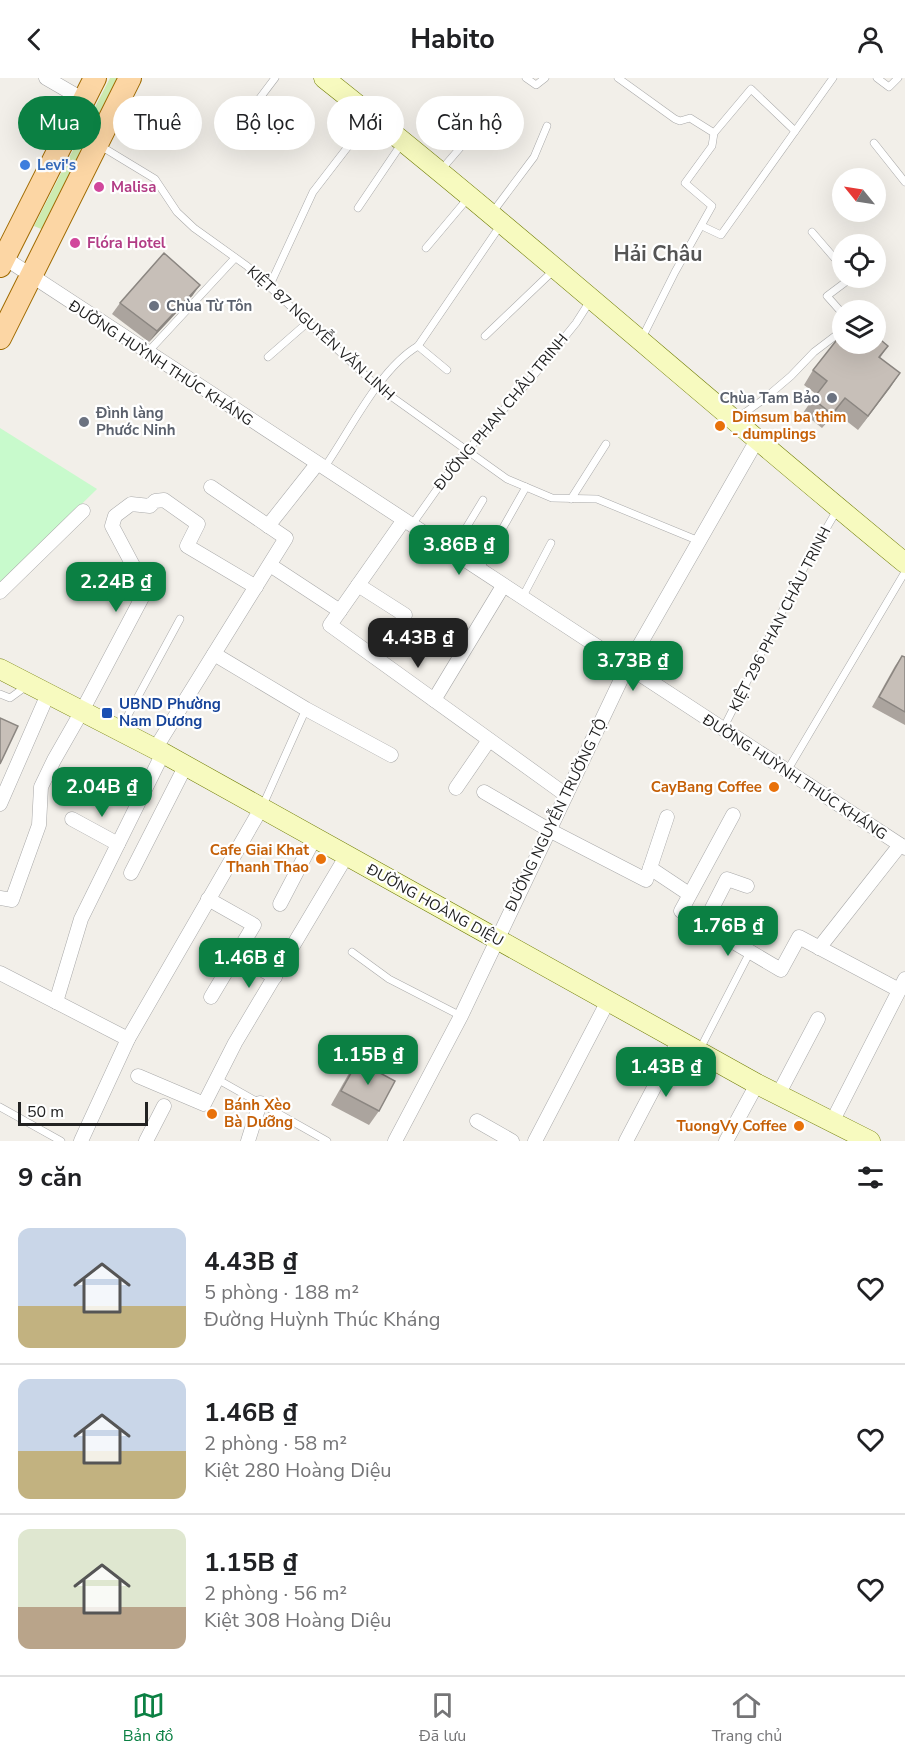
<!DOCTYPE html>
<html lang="vi">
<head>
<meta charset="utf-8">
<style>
	body { margin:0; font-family:"Nunito Sans",sans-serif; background:#f2f2f2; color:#202124; height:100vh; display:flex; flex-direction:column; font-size:22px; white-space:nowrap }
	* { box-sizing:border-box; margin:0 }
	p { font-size:20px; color:#757577 }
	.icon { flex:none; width:33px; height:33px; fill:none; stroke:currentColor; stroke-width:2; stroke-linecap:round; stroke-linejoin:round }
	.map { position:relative; height:1063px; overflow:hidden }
	.side { display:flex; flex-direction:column; background:#fff; flex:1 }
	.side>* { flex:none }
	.banner { position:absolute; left:18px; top:18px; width:600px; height:54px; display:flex; gap:12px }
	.needle { width:39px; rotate:300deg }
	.controls { position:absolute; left:832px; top:90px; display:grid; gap:12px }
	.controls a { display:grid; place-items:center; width:54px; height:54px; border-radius:50%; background:#fff; box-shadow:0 6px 24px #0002; font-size:30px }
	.scale { position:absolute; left:18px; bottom:15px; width:130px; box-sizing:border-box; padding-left:6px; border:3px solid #222; border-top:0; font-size:16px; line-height:21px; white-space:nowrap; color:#222; -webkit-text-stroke:4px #fff; paint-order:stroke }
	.price { position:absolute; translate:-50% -51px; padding:0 14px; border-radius:12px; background:#0b8043; color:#fff; font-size:20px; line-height:39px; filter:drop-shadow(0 2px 3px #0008) }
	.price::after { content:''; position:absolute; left:50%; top:36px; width:18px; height:14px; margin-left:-9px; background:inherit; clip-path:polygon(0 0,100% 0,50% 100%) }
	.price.on { background:#222; color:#fff }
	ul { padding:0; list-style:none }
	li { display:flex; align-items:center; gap:18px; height:150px; padding:0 18px }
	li+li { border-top:2px solid #e0e0e0 }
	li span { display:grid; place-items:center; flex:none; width:168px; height:120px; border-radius:12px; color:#555 }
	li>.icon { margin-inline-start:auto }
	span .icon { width:72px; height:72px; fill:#fffc; stroke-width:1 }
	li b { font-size:26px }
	h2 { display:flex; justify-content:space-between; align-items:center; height:72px; padding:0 18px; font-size:26px }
	.pill { padding:0 21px; border-radius:27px; background:#fff; box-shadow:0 6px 24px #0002; font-size:21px; line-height:54px }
	.pill.on { background:#0b8043; color:#fff }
	header { display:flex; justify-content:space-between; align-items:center; height:78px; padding:0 18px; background:#fff; font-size:27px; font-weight:700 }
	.menu { display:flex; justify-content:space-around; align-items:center; height:84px; border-top:2px solid #e0e0e0; background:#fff; font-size:16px; color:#757577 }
	.menu a { display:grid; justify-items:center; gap:3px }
	.menu .on { color:#0b8043 }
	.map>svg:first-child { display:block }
	.grass { fill:#cdebb0 }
	.park { fill:#c8facc }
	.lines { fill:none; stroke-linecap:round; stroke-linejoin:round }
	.lane-casing { stroke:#a9a9a9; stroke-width:8 }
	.street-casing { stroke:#a9a9a9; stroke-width:15 }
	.secondary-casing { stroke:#707d05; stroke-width:21 }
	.primary-casing { stroke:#a06b00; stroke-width:24 }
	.lane { stroke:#fff; stroke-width:7 }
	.street { stroke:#fff; stroke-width:14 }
	.secondary { stroke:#f7fabf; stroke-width:20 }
	.primary { stroke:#fcd6a4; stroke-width:22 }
	.wall { fill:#aba49e }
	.shaded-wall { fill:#8b8681 }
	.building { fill:#c7bfb8; stroke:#8b8681; stroke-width:1.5 }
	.shop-dot { fill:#3f7fe0; stroke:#fff; stroke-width:2 }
	.hotel-dot { fill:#d1479c; stroke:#fff; stroke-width:2 }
	.worship-dot { fill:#6b7280; stroke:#fff; stroke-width:2 }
	.food-dot { fill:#e8710a; stroke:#fff; stroke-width:2 }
	.transit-dot { fill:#1a4fb4; stroke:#fff; stroke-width:2 }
	.labels { text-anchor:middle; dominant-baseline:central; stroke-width:4.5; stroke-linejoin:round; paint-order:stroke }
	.shop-label { font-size:15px; font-weight:bold; fill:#366cbe; stroke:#fff; text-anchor:start }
	.hotel-label { font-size:15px; font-weight:bold; fill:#b23c85; stroke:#fff; text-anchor:start }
	.worship-label { font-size:15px; font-weight:bold; fill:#5b616d; stroke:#fff; text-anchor:start }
	.street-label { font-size:15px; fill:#222; stroke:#fff }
	.food-label { font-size:15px; font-weight:bold; fill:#c56008; stroke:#fff; text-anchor:end }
	.transit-label { font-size:15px; font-weight:bold; fill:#164399; stroke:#fff; text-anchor:start }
	.district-label { font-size:21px; font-weight:bold; fill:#555; stroke:#fff }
</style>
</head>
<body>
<header><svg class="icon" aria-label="back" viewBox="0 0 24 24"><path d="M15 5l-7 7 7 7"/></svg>Habito<svg class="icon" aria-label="person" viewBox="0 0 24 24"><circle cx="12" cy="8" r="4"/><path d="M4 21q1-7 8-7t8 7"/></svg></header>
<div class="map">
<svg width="905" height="1063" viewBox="0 0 905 1063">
	<rect width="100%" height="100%" fill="#f2efe9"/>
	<!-- grass -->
	<path class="grass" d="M 110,0 L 122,0 L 46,153 L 34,148 Z"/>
	<!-- park -->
	<path class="park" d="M 0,350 L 97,411 L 0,506 Z"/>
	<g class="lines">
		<defs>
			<g id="lane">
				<path d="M 526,0 L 536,7 L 545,0"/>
				<path d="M 618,0 L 675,41 L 680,43 L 690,40 L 714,55"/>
				<path d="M 877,0 L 889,9 L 898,0"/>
				<path d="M 238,49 L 275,0"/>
				<path d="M 874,65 L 905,104"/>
				<path d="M 99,67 L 155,101 L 177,134 L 194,150 L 247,188 L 378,309 L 507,401 L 552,420 L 597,421 L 699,463"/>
				<path d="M 441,92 L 484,42"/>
				<path d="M 358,130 L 402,65"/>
				<path d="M 492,135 L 534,79 L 547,48"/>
				<path d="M 702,148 L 721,157 L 833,0"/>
				<path d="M 812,154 L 843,190"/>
				<path d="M 426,170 L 469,119"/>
				<path d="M 269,209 L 313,114 L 370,40"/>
				<path d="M 865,232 L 867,230"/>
				<path d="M 843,236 L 827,218 L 851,200"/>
				<path d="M 485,258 L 554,192"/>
				<path d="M 642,260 L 675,194 L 712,128 L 685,105 L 712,68 L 714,55 L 751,11 L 795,53"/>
				<path d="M 418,268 L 447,292"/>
				<path d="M 147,275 L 235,180"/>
				<path d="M 268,279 L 307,245"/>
				<path d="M 736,341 L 764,321 L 791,298 L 814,274 L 843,252"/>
				<path d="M 324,390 C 350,353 379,291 418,268 L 500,148"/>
				<path d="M 571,421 L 606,366"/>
				<path d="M 411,448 L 452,390 L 534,297 L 576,245 L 590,223"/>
				<path d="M 451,475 L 483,422"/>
				<path d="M 479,492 L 526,409"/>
				<path d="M 522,520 L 551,465"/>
				<path d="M 0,616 L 10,620 L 28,607"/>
				<path d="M 121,650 L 180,541"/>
				<path d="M 723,651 L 808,482 L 837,432"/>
				<path d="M 787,693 L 905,494"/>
				<path d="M 263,727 L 306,631"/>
				<path d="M 352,874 L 389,901 L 461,938"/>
				<path d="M 700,971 L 750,874"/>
				<path d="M 217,1001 L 327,1063"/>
				<path d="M 0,1029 L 61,1063"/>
			</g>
			<g id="street">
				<path d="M 46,0 L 84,22"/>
				<path d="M 0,177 L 905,770"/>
				<path d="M 403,443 L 330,547 L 566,717"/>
				<path d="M 268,448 L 317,386"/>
				<path d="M 270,487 L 340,533"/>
				<path d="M 358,507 L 405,537 L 395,555"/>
				<path d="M 0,514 L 83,433"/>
				<path d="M 214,576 L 306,631 L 391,677"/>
				<path d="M 434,622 L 503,508"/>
				<path d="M 155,671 L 286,460 L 211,409"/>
				<path d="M 456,710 L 489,662"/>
				<path d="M 484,714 L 549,752 L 646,802 L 667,739"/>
				<path d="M 0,726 L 48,616"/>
				<path d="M 733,737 L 681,833 L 781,892 L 799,859 L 899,912"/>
				<path d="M 72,741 L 118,766"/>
				<path d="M 650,790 L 689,816"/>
				<path d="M 131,795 L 186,687"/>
				<path d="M 0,820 L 12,822 L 39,747 L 41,709 L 54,682 L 82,633 L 146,512 L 112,448 L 115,438 L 131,426 L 150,428 L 155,423 L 164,422 L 198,446 L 187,468 L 256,509"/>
				<path d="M 208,821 L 254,847 L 211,919"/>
				<path d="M 280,826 L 315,759"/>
				<path d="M 704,846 L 727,801 L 747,808"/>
				<path d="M 819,870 L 900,767"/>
				<path d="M 236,877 L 275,899"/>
				<path d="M 0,895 L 128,961"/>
				<path d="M 56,924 L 81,841 L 163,675"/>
				<path d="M 138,998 L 204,1026 L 235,965 L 347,777"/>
				<path d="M 778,1017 L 818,941"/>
				<path d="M 477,1043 L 512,1063"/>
				<path d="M 832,1044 L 905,901"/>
				<path d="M 81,1063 L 128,961 L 262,729"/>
				<path d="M 146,1063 L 164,1028"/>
				<path d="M 248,1063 L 260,1025"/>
				<path d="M 395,1063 L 461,938 L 627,589 L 757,362"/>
				<path d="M 535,1063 L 608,923"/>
				<path d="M 626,1063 L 679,962"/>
				<path d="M 726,1063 L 757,1006"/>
			</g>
			<g id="secondary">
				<path d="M 324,0 C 522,157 710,325 905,485"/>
				<path d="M 0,591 L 163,675 L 757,1006 L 870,1063"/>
			</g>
			<g id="primary">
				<path d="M 0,188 L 95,0"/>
				<path d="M 0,260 L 130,0"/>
			</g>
		</defs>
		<!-- lane casing -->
		<use href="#lane" class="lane-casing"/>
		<!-- street casing -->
		<use href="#street" class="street-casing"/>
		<!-- secondary casing -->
		<use href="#secondary" class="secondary-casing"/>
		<!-- primary casing -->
		<use href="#primary" class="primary-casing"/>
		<!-- lane -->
		<use href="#lane" class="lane"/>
		<!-- street -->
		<use href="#street" class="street"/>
		<!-- secondary -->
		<use href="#secondary" class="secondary"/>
		<!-- primary -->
		<use href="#primary" class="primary"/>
	</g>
	<!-- wall -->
	<g class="wall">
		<path d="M 193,217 L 149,264 L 112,236 L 120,225 Z"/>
		<path d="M 843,266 L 888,268 L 880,280 L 900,295 L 858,352 L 835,334 L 822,350 L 803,335 L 816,316 L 804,307 L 813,292 Z"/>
		<path d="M 902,578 L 905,579 L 905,647 L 872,629 L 895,588 Z"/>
		<path d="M 358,983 L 379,1033 L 369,1047 L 331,1027 L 348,997 Z"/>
	</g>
	<!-- shaded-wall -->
	<g class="shaded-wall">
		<path d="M 200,207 L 193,217 L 149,264 L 157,253 Z"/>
		<path d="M 900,295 L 890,310 L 858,352 L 868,338 Z"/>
		<path d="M 845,320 L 835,334 L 822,350 L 832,336 Z"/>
	</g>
	<!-- building -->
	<g class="building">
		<path d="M 164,175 L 200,207 L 157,253 L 120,225 Z"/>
		<path d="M 843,254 L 843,266 L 876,266 L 876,258 L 888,268 L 879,279 L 900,295 L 868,338 L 845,320 L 832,336 L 813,321 L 827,303 L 813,292 Z"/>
		<path d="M 902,578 L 905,579 L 905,634 L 879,619 Z"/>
		<path d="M 0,640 L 18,648 L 0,686 Z"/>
		<path d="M 358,983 L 395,1003 L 379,1033 L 341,1013 Z"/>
	</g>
	<!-- markers -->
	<circle class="shop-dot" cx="25" cy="87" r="6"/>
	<g class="hotel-dot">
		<circle cx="99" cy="109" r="6"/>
		<circle cx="75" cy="165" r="6"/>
	</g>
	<g class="worship-dot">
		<circle cx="154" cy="228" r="6"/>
		<circle cx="832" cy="320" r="6"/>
		<circle cx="84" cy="344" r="6"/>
	</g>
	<g class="food-dot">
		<circle cx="720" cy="348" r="6"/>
		<circle cx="774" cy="709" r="6"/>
		<circle cx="321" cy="781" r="6"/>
		<circle cx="212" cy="1036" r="6"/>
		<circle cx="799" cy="1048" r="6"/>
	</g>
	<rect class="transit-dot" x="101" y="629" width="12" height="12" rx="3"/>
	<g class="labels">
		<!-- shop labels -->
		<g class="shop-label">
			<text x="37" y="87">Levi's</text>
		</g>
		<!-- hotel labels -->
		<g class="hotel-label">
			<text x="111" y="109">Malisa</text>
			<text x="87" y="165">Flóra Hotel</text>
		</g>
		<!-- worship labels -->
		<g class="worship-label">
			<text x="166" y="228">Chùa Từ Tôn</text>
			<text x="820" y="320" text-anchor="end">Chùa Tam Bảo</text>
			<text x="96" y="335">Đình làng<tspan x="96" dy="17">Phước Ninh</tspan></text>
		</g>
		<!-- street labels -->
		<g class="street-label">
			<text transform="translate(321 255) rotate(42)">KIỆT 87 NGUYỄN VĂN LINH</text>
			<text transform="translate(161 285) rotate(33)">ĐƯỜNG HUỲNH THÚC KHÁNG</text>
			<text transform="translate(501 334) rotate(-50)">ĐƯỜNG PHAN CHÂU TRINH</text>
			<text transform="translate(780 541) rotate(-63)">KIỆT 296 PHAN CHÂU TRINH</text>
			<text transform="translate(795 699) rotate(33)">ĐƯỜNG HUỲNH THÚC KHÁNG</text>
			<text transform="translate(556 737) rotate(-64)">ĐƯỜNG NGUYỄN TRƯỜNG TỘ</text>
			<text transform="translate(435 827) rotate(29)">ĐƯỜNG HOÀNG DIỆU</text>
		</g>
		<!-- food labels -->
		<g class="food-label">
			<text x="732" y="339" text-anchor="start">Dimsum ba thim<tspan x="732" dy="17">- dumplings</tspan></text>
			<text x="762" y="709">CayBang Coffee</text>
			<text x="309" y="772">Cafe Giai Khat<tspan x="309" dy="17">Thanh Thao</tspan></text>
			<text x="224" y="1027" text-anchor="start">Bánh Xèo<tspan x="224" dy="17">Bà Dưỡng</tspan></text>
			<text x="787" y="1048">TuongVy Coffee</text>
		</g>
		<!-- transit labels -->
		<g class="transit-label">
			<text x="119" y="626">UBND Phường<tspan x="119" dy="17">Nam Dương</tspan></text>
		</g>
		<!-- district labels -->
		<g class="district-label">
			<text x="658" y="176">Hải Châu</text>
		</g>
	</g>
</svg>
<div class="controls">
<a><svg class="needle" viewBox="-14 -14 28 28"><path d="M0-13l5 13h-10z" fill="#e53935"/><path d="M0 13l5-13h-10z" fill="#757577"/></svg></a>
<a><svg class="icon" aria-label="locate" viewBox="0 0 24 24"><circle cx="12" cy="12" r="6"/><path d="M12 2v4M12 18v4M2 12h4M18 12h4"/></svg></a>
<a><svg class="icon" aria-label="layers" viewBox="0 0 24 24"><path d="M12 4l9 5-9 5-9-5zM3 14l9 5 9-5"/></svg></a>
</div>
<div class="scale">50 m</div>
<b class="price" style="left:459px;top:498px">3.86B ₫</b>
<b class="price" style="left:116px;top:535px">2.24B ₫</b>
<b class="price on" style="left:418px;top:591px">4.43B ₫</b>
<b class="price" style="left:633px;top:614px">3.73B ₫</b>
<b class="price" style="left:102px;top:740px">2.04B ₫</b>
<b class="price" style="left:728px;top:879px">1.76B ₫</b>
<b class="price" style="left:249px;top:911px">1.46B ₫</b>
<b class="price" style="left:368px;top:1008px">1.15B ₫</b>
<b class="price" style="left:666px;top:1020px">1.43B ₫</b>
<div class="banner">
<a class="pill on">Mua</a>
<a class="pill">Thuê</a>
<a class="pill">Bộ lọc</a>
<a class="pill">Mới</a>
<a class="pill">Căn hộ</a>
</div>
</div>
<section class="side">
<h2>9 căn<svg class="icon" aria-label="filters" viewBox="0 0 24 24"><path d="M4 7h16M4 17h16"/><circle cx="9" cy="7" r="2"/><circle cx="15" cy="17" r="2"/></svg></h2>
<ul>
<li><span style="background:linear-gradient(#c9d6e8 65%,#c2b280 0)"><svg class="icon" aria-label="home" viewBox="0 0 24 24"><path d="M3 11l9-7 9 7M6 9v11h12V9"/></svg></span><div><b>4.43B ₫</b><p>5 phòng · 188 m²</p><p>Đường Huỳnh Thúc Kháng</p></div><svg class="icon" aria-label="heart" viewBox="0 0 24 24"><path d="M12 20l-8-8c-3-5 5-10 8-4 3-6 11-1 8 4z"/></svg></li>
<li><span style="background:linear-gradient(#c9d6e8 60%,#c2b280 0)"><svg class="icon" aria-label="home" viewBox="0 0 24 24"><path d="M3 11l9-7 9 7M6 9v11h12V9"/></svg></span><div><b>1.46B ₫</b><p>2 phòng · 58 m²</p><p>Kiệt 280 Hoàng Diệu</p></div><svg class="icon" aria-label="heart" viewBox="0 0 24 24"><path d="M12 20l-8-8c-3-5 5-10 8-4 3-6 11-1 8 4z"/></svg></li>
<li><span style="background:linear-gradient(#dfe7d0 65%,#b9a48a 0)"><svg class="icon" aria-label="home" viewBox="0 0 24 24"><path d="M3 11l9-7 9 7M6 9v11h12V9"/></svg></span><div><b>1.15B ₫</b><p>2 phòng · 56 m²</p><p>Kiệt 308 Hoàng Diệu</p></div><svg class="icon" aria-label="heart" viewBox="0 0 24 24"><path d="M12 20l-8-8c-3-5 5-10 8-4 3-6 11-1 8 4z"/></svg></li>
</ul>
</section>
<nav class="menu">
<a class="on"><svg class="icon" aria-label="map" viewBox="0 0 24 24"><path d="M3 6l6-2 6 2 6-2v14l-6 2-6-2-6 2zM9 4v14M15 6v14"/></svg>Bản đồ</a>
<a><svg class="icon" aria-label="saved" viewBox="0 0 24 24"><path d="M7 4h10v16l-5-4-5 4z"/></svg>Đã lưu</a>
<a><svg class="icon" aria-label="home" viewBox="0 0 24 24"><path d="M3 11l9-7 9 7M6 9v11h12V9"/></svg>Trang chủ</a>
</nav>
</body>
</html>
